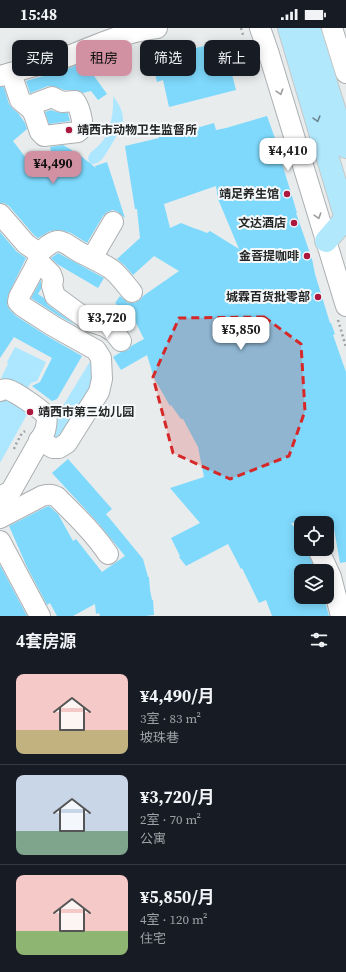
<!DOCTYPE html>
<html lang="zh">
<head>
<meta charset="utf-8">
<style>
	body { margin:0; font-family:"Source Serif 4","Noto Sans SC",serif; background:#20242c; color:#f1f3f6; height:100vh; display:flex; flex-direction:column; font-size:15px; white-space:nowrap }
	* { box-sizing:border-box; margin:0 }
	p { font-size:13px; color:#9ea1a6 }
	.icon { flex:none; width:22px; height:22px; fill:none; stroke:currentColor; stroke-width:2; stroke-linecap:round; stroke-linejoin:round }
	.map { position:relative; height:588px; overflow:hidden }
	.sheet { display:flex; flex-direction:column; background:#171b24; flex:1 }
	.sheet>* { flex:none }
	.top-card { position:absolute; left:12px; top:12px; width:322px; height:36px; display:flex; gap:8px }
	.fabs { position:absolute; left:294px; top:488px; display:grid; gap:8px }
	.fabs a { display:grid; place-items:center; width:40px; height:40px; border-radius:8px; background:#171b24; box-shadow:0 2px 10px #0003; font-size:20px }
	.price { position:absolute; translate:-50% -34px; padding:0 9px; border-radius:8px; background:#fff; color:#222; font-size:13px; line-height:26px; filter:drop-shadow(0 1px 2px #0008) }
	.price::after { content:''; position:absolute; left:50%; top:24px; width:12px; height:9px; margin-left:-6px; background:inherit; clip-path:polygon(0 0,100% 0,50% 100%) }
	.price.selected { background:#d290a3; color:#111 }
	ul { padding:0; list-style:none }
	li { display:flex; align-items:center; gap:12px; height:100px; padding:0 16px }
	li+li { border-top:1px solid #363941 }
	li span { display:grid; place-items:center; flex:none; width:112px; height:80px; border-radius:8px; color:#555 }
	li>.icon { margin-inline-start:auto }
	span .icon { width:48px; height:48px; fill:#fffc; stroke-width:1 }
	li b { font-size:17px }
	h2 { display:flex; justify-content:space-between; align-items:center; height:48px; padding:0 16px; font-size:17px }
	.pill { padding:0 14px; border-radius:8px; background:#171b24; box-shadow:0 2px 10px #0003; font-size:14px; line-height:36px }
	.pill.selected { background:#d290a3; color:#111 }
	.status { display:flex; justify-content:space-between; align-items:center; height:28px; padding:0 20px; background:#171b24; direction:ltr }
	.status svg { height:11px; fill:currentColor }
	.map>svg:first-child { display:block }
	.green { fill:#ade7ff }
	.building { fill:#7ed9fc; fill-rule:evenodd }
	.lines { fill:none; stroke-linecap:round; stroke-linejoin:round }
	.minor-casing { stroke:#acafb1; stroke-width:22 }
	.major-casing { stroke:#c6c7c7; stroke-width:24 }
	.path { stroke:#9fa2a2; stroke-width:2.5; stroke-dasharray:2 3; stroke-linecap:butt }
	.minor { stroke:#fff; stroke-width:20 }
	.major { stroke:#b2e8fc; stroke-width:22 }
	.oneway { stroke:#9d9d9d }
	.oneway2 { stroke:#6c8791 }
	.marked { fill:#d62828; fill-opacity:0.2; stroke:#d62828; stroke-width:3; stroke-dasharray:8 5; stroke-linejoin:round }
	.poi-dot { fill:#ac173d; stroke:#f6f9fb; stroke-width:1.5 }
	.labels { text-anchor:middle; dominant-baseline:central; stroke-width:4; stroke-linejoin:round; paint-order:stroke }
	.poi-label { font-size:12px; font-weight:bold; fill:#252626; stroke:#f6f9fb; text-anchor:end }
</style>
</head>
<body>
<div class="status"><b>15:48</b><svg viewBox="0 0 49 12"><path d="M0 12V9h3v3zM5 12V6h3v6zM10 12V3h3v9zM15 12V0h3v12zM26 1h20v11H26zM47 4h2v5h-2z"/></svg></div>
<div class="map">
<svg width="346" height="588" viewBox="0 0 346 588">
	<rect width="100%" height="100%" fill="#e8eced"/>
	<!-- green -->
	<g class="green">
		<path d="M 113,68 C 118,75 123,82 123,91 C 123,99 108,123 103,130 C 100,134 94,137 89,136 L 89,133 L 88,130 C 90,123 96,121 100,116 C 111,106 114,82 113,68 Z"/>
		<path d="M 15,319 L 46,334 L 37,353 L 31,355 L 28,359 L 29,361 L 31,364 L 30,367 L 1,350 L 8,336 L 7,334 Z"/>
		<path d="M 94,327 L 93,349 L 88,363 L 61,408 L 54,414 L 53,403 L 56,389 Z"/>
		<path d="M 4,370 L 30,381 L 0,435 L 0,371 Z"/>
	</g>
	<!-- building -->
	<g class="building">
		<path d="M 209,17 L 215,17 L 221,19 L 226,23 L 236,62 L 169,79 L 163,52 L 157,54 L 152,33 L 158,32 L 158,29 L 164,27 Z"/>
		<path d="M 84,34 L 107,66 L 98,72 L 91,63 L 83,65 L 80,63 L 75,62 L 64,62 L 53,58 L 48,58 L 30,65 L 26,53 L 67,41 Z"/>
		<path d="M 0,59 L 4,59 L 9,76 L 13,81 L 18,85 L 25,95 L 27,101 L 13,113 L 35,142 L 46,124 L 53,132 L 50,119 L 63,117 L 77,125 L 96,140 L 95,138 L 107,134 L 125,190 L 118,184 L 113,182 L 107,184 L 103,188 L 87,215 L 71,205 L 60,202 L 50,203 L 38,210 L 34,207 L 9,178 L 4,175 L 0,175 Z"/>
		<path d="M 51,82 L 57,84 L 63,85 L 68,85 L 70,93 L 49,96 L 45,84 Z"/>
		<path d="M 267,88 L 276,113 L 279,126 L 292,168 L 297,185 L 296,185 L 312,231 L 315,246 L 330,295 L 331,295 L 335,306 L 333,307 L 346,344 L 346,534 L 340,535 L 333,495 L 291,495 L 301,508 L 301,526 L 307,523 L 316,543 L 301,543 L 301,569 L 322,569 L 326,577 L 329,588 L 272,588 L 266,572 L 259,575 L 242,540 L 241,541 L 228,516 L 186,538 L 179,529 L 180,528 L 171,510 L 200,495 L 170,460 L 204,449 L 198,419 L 183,391 L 181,391 L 171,377 L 170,378 L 154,350 L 147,327 L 121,342 L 113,329 L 121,324 L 128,322 L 131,318 L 144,311 L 130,283 L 121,295 L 109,288 L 117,276 L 115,275 L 120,268 L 128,275 L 134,275 L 140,272 L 143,268 L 179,243 L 154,228 L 133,247 L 125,238 L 117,231 L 140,210 L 137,181 L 135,181 L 134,175 L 125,118 L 159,110 L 158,101 L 185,98 L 186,103 L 214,95 L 216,102 L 226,100 ZM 216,158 L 218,171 L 239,221 L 210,203 L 207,205 L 197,201 L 196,201 L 181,195 L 170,200 L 164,176 Z"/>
		<path d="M 0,204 L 17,224 L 26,230 L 8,267 L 7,277 L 10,282 L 16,288 L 47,308 L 82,328 L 57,371 L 52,373 L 32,358 L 40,354 L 52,330 L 14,309 L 0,330 Z"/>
		<path d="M 58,225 L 104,250 L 98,260 L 57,236 L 51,230 Z"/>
		<path d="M 41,252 L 41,261 L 38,266 L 44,270 L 48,277 L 77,298 L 59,288 L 31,270 Z"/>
		<path d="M 68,431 L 112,481 L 106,486 L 143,531 L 148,549 L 149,549 L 150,562 L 152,572 L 153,572 L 154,587 L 145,588 L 100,588 L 99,585 L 96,586 L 95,576 L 73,588 L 57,588 L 50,575 L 47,577 L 27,539 L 9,498 L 46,479 L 49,478 L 58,486 L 73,513 L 76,511 L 102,544 L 125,528 L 99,496 L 52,445 Z"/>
		<path d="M 0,537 L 27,588 L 0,588 Z"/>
	</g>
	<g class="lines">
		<defs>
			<g id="minor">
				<path d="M 260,0 L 268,23 L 346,278"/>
				<path d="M 332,0 L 346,45"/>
				<path d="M 11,45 L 20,72 L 31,81 L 34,86 L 40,104 L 44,108 L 78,104 C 81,101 81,102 82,98 C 83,92 79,78 75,73 L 62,74 L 52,69 L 28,78"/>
				<path d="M 0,48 C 15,44 30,39 45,35 C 53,33 61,31 69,28 C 98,16 125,4 157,0"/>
				<path d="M 0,186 L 26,216 L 39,225 C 44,221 50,214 57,213 C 63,212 75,222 81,225 C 91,230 102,235 111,241 C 119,247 125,256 132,264"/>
				<path d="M 39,225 L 38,233 L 33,243 L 19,269 L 18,274 L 22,278 L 53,298 L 96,322 L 101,330 L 102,351 L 99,364 L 67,415 L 59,420 L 53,420 L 39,412"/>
				<path d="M 92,230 L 113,194"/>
				<path d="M 38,233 L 51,246 L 53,252 L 52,258 L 55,268 L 74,282 L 91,294 L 104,298 L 114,304 L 121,313"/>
				<path d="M 0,363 C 3,361 6,361 9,362 C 15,364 43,382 46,388 C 48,392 46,398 45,403 L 11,463 L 0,469"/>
				<path d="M 0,490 L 42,468 C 48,466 52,466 57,469 C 75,487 94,505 108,526"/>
				<path d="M 0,513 L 40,588"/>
				<path d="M 318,521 L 331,549 L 341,588"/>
			</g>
			<g id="major">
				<path d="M 289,0 L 346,191"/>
				<path d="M 309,0 L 346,119"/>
				<path d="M 326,213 L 346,190"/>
			</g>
		</defs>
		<!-- minor casing -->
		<use href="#minor" class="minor-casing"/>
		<!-- major casing -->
		<use href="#major" class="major-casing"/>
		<!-- path -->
		<g class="path">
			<path d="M 241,0 L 243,7"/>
			<path d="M 338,292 L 346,319"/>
			<path d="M 14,421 L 15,418 L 22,405 L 25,403"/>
		</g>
		<!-- minor -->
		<use href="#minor" class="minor"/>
		<!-- major -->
		<use href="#major" class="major"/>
	</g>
	<!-- one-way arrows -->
	<defs><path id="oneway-chevron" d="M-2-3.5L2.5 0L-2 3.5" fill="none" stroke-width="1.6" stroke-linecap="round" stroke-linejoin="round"/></defs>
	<g class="oneway">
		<use href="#oneway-chevron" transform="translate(280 64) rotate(73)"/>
		<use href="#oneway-chevron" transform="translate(318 188) rotate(73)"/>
	</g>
	<use class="oneway2" href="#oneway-chevron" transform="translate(317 91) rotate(74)"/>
	<!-- marked area -->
	<path class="marked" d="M 264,289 L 301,316 L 305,383 L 289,428 L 230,451 L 173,425 L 153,349 L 179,290 Z"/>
	<!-- markers -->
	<g class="poi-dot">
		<circle cx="69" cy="102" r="4"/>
		<circle cx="287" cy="166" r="4"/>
		<circle cx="294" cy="195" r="4"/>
		<circle cx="307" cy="228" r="4"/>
		<circle cx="318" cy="269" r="4"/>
		<circle cx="30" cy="384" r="4"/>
	</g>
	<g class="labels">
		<!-- poi labels -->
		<g class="poi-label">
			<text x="77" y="102" text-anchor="start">靖西市动物卫生监督所</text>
			<text x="279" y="166">靖足养生馆</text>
			<text x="286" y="195">文达酒店</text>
			<text x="299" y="228">金菩提咖啡</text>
			<text x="310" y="269">城霖百货批零部</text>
			<text x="38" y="384" text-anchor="start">靖西市第三幼儿园</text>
		</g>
	</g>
</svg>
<div class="fabs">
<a><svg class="icon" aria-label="locate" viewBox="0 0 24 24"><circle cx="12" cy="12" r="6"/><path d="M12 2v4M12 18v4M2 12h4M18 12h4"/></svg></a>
<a><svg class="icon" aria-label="layers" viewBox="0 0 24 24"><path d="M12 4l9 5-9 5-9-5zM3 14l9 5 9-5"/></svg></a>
</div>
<b class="price" style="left:288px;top:144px">¥4,410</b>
<b class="price selected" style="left:53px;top:157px">¥4,490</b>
<b class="price" style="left:107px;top:311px">¥3,720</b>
<b class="price" style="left:241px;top:323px">¥5,850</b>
<div class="top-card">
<a class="pill">买房</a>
<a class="pill selected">租房</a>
<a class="pill">筛选</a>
<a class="pill">新上</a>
</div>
</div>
<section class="sheet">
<h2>4套房源<svg class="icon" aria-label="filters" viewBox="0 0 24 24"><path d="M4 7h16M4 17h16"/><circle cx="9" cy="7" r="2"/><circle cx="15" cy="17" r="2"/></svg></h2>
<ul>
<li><span style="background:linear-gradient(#f6c9c9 70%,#c2b280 0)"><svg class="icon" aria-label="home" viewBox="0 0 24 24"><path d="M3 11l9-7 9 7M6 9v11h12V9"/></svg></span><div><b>¥4,490/月</b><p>3室 · 83 m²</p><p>坡珠巷</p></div></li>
<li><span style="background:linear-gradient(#c9d6e8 70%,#7fa58c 0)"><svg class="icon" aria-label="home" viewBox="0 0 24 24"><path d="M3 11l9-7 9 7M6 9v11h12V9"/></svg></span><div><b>¥3,720/月</b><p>2室 · 70 m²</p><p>公寓</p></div></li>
<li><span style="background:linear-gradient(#f6c9c9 70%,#8fb573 0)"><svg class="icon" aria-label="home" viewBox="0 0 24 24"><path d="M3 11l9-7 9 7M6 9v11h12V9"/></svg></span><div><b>¥5,850/月</b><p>4室 · 120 m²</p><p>住宅</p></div></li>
</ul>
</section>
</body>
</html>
